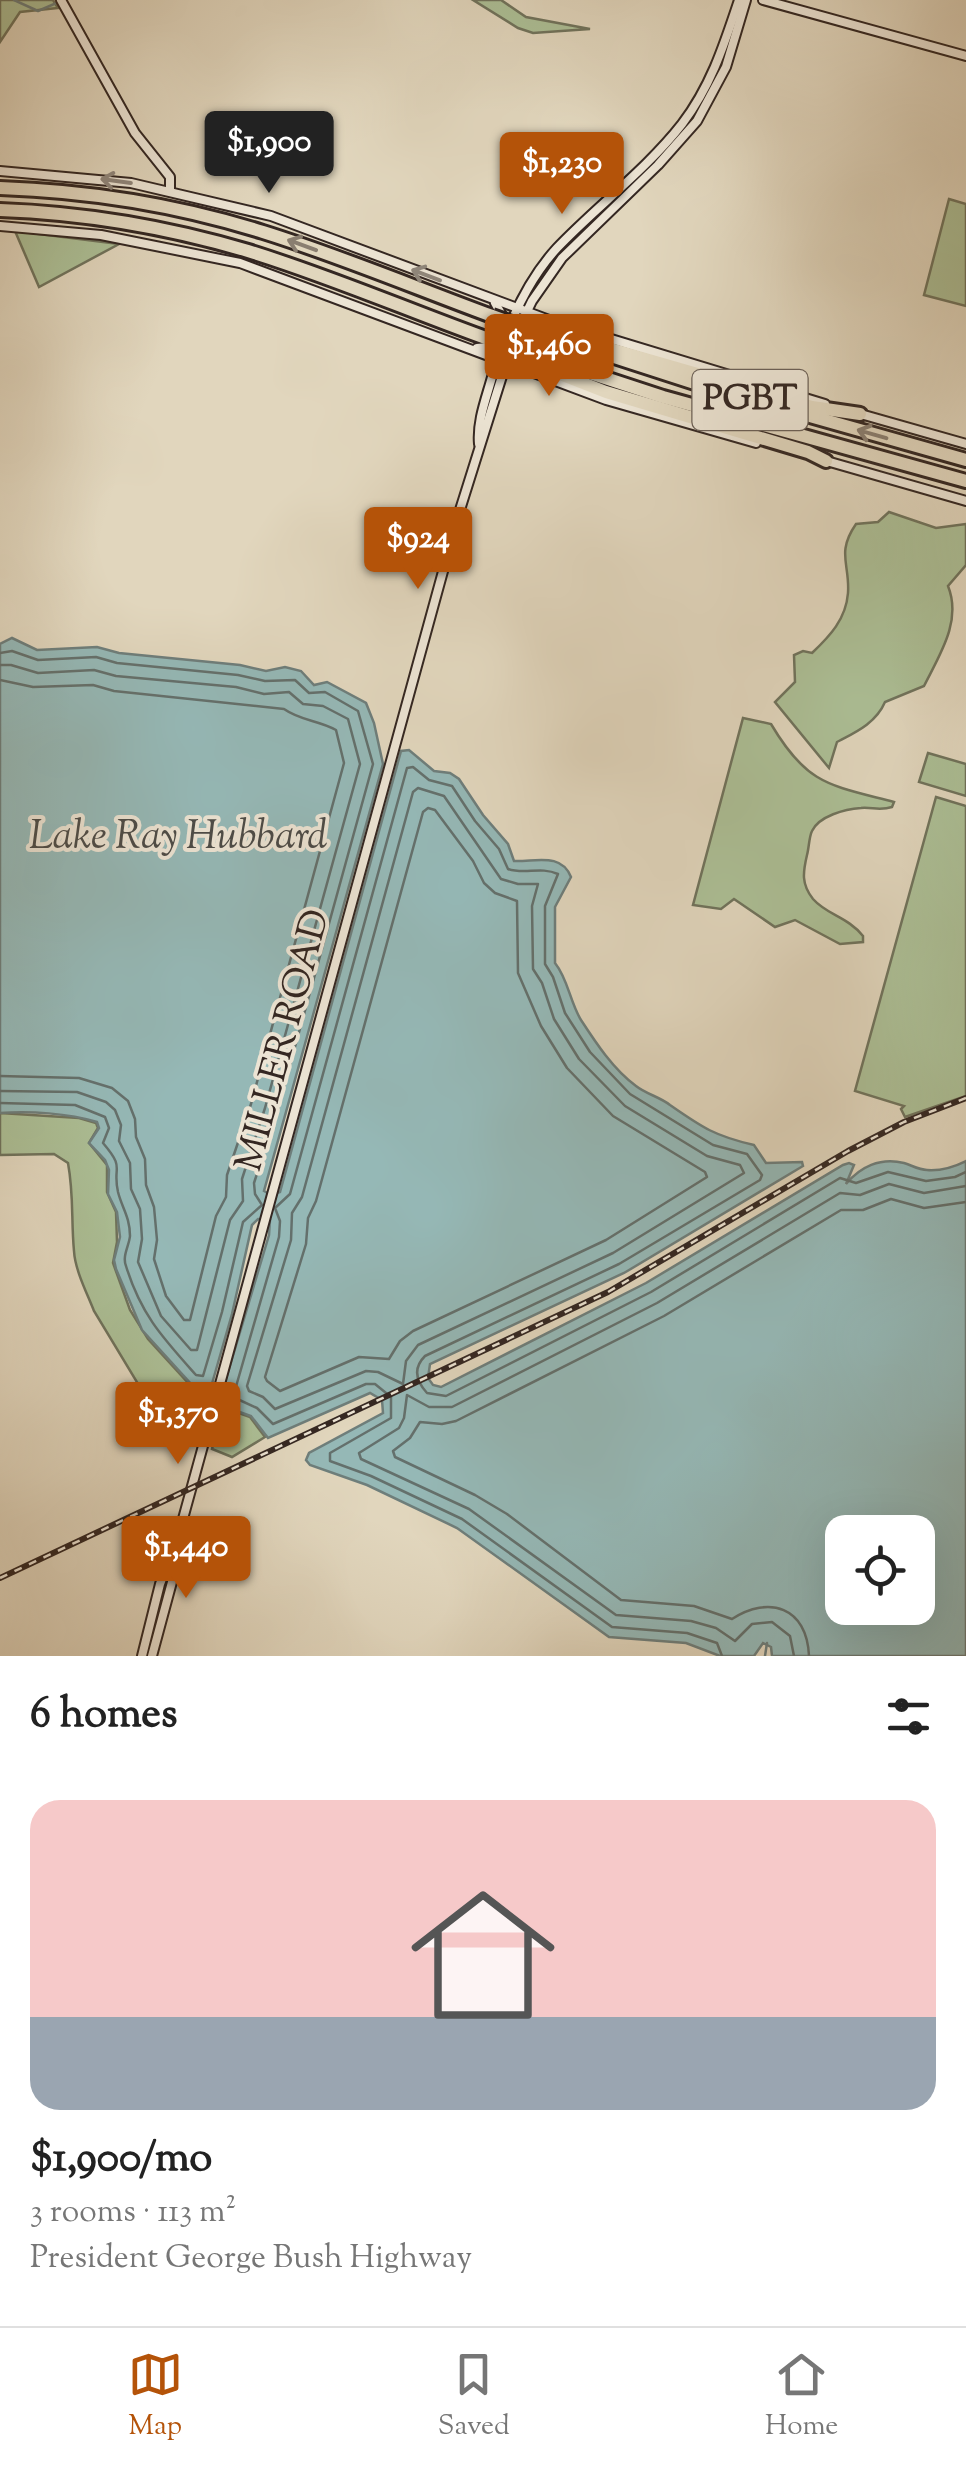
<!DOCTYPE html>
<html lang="en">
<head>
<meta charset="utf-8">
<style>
	body { margin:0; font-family:"Sorts Mill Goudy",serif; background:#f2f2f2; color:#222; height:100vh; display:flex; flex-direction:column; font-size:38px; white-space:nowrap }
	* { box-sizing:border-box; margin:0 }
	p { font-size:32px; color:#767676 }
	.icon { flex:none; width:55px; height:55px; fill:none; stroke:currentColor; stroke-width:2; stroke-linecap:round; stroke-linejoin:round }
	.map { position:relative; height:1656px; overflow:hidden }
	.details { display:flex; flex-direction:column; background:#fff; flex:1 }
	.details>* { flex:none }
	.buttons { position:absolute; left:825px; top:1515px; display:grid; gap:20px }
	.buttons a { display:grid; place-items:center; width:110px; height:110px; border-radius:20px; background:#fff; box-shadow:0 10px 40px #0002; font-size:50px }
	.price { position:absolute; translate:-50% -85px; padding:0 22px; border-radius:10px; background:#b45309; color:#fff; font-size:32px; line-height:65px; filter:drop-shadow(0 2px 5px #0008) }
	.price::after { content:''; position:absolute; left:50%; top:60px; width:30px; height:22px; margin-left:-15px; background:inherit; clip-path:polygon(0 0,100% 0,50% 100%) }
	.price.on { background:#222; color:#fff }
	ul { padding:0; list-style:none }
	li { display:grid; align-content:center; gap:20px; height:530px; padding:0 30px }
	li span { display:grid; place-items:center; height:310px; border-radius:30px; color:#555 }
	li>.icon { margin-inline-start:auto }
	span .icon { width:180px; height:180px; fill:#fffc; stroke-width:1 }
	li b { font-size:42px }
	h2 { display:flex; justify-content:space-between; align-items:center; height:120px; padding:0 30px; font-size:42px }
	.tabs { display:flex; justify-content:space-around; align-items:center; height:140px; border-top:2px solid #e0e0e0; background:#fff; font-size:28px; color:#767676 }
	.tabs a { display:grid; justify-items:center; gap:5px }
	.tabs .on { color:#b45309 }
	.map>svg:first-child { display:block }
	.green { fill:#acbf96; stroke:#70735c; stroke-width:2.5 }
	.water { fill:#95b8b6; stroke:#6e7e7b; stroke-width:2.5; fill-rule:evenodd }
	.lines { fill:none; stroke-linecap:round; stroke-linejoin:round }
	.shore { stroke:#64706c; stroke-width:2.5 }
	.stream { stroke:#6e7e7b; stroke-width:2.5 }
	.secondary-casing { stroke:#342722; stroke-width:12 }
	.highway-casing { stroke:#342722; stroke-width:18 }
	.secondary { stroke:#ece4d4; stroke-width:8 }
	.highway { stroke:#e1d6bd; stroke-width:12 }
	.rail-casing { stroke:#342722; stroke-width:6 }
	.rail { stroke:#ece4d4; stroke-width:2.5; stroke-dasharray:8; stroke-linecap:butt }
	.highway-bridge-casing { stroke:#342722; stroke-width:18; stroke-linecap:butt }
	.highway-bridge { stroke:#e1d6bd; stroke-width:12 }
	.oneway { stroke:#90867b }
	.oneway2 { stroke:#8a7e70 }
	.labels { text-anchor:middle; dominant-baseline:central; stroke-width:8; stroke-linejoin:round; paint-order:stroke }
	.shield { fill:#ece4d4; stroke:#6b6057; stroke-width:2.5 }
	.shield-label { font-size:35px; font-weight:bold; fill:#342722 }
	.street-label { font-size:38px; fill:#342722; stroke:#ece4d4 }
	.water-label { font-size:40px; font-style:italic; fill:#4c4b47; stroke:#ece4d4 }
</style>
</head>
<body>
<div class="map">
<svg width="966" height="1656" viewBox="0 0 966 1656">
	<rect width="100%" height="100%" fill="#e1d6bd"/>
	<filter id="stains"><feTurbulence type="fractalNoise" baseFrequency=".002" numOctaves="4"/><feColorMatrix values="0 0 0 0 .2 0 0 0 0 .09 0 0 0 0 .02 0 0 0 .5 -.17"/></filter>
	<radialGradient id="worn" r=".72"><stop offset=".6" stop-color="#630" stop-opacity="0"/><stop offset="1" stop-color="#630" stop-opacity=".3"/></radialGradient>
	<!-- green -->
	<g class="green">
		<path d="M 0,0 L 53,0 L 58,8 L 20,12 L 0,42 Z"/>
		<path d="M 473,0 L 501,0 L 526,17 L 590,29 L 533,33 L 518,28 Z"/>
		<path d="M 949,199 L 966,204 L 966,306 L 924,295 Z"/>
		<path d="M 15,231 L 119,244 L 39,287 Z"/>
		<path d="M 889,512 L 936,528 L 966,524 L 966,565 L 948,586 C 962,621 940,654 924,686 L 885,702 C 876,723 856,732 837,742 L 829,768 L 775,702 L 795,682 L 794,655 L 803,651 L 812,653 C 830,636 846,619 848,593 C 850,564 836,553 856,524 L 878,522 Z"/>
		<path d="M 743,718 L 771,724 C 807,785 829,785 894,802 L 892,807 C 880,811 872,807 861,808 C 845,809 819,816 812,831 C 809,837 809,848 807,855 C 803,872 801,884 813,899 C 827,915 848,917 863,936 L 863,942 L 840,944 L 795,920 L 775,927 L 734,899 L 721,909 L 693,905 Z"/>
		<path d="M 928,753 L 966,764 L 966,796 L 919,782 Z"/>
		<path d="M 936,797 L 966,806 L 966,1096 L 905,1117 L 901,1109 L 904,1106 L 855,1091 Z"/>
		<path d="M 0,1113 L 79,1118 L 96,1123 L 98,1128 L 89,1143 L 107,1165 L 107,1192 L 116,1212 L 117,1242 L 113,1263 L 130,1310 L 148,1339 L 189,1384 L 191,1409 L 198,1412 L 209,1409 L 200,1427 L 167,1432 L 94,1311 C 87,1293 75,1270 74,1251 C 71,1219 74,1196 68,1163 L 54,1154 L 0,1155 Z"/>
		<path d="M 222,1407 L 250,1417 L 265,1437 L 232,1457 L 212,1449 Z"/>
	</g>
	<!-- water -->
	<path class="water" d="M 12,638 L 37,650 L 97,647 L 119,653 L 240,665 L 266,671 L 285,667 L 301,671 L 314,685 L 327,682 L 366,703 L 374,723 L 383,764 L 264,1191 L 271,1195 L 280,1192 L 401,751 L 409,750 L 434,771 L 450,773 L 459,779 L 483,815 L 508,844 L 514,861 C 535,862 561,852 571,877 L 555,907 L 555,963 C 568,979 570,1002 581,1020 C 596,1043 613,1069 636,1086 C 646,1094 660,1097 670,1105 C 703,1128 715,1136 754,1145 L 766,1163 L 802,1162 L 803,1166 L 624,1273 L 430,1364 L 428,1378 L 433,1385 L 441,1387 L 646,1283 L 843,1165 L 849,1163 L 854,1165 L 846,1184 C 860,1167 880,1157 904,1163 C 911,1165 919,1170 927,1170 C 940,1171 954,1167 966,1161 L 966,1656 L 772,1656 L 771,1647 L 763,1643 L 754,1656 L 720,1656 L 686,1643 L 609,1637 L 457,1528 L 367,1485 L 310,1465 L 306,1460 L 309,1453 L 383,1413 L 382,1400 L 370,1393 L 268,1438 L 251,1416 L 223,1406 L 223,1389 L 269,1235 L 270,1220 L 258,1219 L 252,1225 L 232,1314 L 207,1401 L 194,1409 L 191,1407 L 194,1394 L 191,1384 L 142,1330 L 116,1269 L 114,1260 L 120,1237 L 117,1212 L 108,1194 L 109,1170 L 105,1160 L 89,1143 L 99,1128 L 97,1122 C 68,1113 30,1111 0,1113 L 0,644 ZM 842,1532 L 918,1532 L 918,1608 L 842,1608 Z"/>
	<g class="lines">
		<!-- shore -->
		<g class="shore">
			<path d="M 0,653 L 12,651 L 38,660 L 96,657 L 117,663 L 238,675 L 265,681 L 295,680 L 309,693 L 325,692 L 358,711 L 373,764 L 277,1112 L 254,1183 L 255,1194 L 262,1205 L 243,1222 L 222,1312 L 203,1376 L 196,1375 C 163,1338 141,1315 126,1266 C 122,1256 129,1246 130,1236 C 130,1217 122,1208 118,1192 C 112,1165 126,1170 103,1143 L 109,1128 L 105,1117 L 75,1105 L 0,1103"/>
			<path d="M 0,665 L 11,665 L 38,673 L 94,670 L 116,676 L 236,687 L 264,694 L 289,692 L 303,704 L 323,706 L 348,719 L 360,764 L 265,1108 L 242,1179 L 243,1201 L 230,1220 L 197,1350 L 191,1350 L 161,1316 L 138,1262 L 142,1239 L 140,1209 L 131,1189 L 130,1163 L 119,1141 L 121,1125 L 115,1110 L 106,1102 L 77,1092 L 0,1091"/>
			<path d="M 0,680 L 33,687 L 93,685 L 114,691 L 284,709 C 301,721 318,720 336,730 L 344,763 L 251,1104 L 227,1175 L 226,1197 L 216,1216 L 190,1320 L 184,1320 L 166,1296 L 154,1259 L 157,1240 L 154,1207 L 146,1185 L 145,1159 L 136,1137 L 135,1119 L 128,1101 L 112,1088 L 79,1078 L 0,1076"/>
			<path d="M 418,788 L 444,796 L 501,879 L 518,884 L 538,884 L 532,906 L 533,969 L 542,983 L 554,1019 L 579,1059 L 625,1106 L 707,1156 L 740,1165 L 744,1173 L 613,1253 L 418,1345 L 406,1361 L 403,1384 L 378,1372 L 366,1371 L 275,1409 L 263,1397 L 249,1391 L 247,1386 L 291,1240 L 292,1213 L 302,1197 L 413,792 Z"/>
			<path d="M 428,808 L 435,810 L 473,861 L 484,883 L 495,893 L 517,901 L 518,973 L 541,1026 L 567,1068 L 613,1116 L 705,1172 L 707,1177 L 606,1240 L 413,1331 L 400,1341 L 389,1359 L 359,1357 L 280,1391 L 267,1381 L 265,1377 L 306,1244 L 308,1218 L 316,1201 L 423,812 Z"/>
			<path d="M 722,1656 L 717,1643 L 687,1633 L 612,1627 L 462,1519 L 371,1476 L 330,1461 L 330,1453 L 391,1418 L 391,1397 L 375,1384 L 366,1384 L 273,1424 L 257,1408 L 233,1397 L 279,1237 L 280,1221 L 275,1208 L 290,1194 L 407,768 L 413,767 L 429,780 L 452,786 L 475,821 L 499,849 L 508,869 C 525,875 540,866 558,874 L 545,906 L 545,964 L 553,977 L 565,1013 L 590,1052 L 630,1094 L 713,1145 L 747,1154 L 762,1175 L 760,1180 L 619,1264 L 425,1356 C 413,1368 416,1381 427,1393 L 446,1396 L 651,1292 L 840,1178 L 856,1183 L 888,1172 L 926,1181 L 955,1177 L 966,1172"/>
			<path d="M 794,1656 L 790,1636 L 772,1622 L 752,1624 L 735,1641 L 716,1628 L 691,1621 L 616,1615 L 469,1509 L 361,1459 L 359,1453 L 399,1428 L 404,1418 L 407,1395 L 429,1407 L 452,1407 L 657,1303 L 840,1193 L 860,1195 L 889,1184 L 924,1193 L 966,1186"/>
			<path d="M 809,1656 C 807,1607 769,1595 732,1619 L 694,1606 L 621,1600 L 507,1514 L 475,1495 L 395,1457 L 393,1451 L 410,1438 L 420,1422 L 442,1424 L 456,1421 L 664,1316 L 841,1210 L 863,1210 L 891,1199 L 924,1208 L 966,1202"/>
		</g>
		<!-- stream -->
		<g class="stream">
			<path d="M 14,0 L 38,11 L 61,1"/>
			<path d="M 765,1656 L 767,1643"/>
		</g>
		<defs>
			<g id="secondary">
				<path d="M 61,0 L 135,133 L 170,177 L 170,190"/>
				<path d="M 763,0 L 966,56"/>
				<path d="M 0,171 L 131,183 L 271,216 L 552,321 L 825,404"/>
				<path d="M 0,226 L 101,235 L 240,263 L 606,400 L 756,443"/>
				<path d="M 477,348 L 488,347 L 502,315 L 495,303"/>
				<path d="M 519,359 L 518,351 L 532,323 L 543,320"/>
				<path d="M 857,413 L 966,444"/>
				<path d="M 479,444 C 477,421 486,399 492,377 C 505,331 524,284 557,248 C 597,206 646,170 682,124 C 711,86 724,45 739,0"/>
				<path d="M 823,460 L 966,501"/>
				<path d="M 142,1656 L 160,1584 L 178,1537 L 459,513 L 514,338 L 532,301 L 562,258 L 658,165 L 697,121 L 726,67 L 746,0"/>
				<path d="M 152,1656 L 172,1582 L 176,1552"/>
			</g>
			<g id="highway">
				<path d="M 0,188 C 89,191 177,205 263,232 C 340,256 416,288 492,316"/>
				<path d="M 0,210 C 84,213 167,227 248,251 C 330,276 410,311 491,340"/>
				<path d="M 537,332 L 707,387 L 966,460"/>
				<path d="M 583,341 L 812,407 L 860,414"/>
				<path d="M 532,354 L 663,397 L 966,481"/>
				<path d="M 529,362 L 606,392 L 808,452 L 826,461"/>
			</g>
		</defs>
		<!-- secondary casing -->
		<use href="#secondary" class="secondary-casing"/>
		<!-- highway casing -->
		<use href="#highway" class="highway-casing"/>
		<!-- secondary -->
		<use href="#secondary" class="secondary"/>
		<!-- highway -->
		<use href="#highway" class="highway"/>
		<defs>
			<path id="rail" d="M 0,1578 L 608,1292 L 848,1151 L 904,1122 L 966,1098"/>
		</defs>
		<!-- rail casing -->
		<use href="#rail" class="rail-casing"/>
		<!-- rail -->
		<use href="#rail" class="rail"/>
		<defs>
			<g id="highway-bridge">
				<path d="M 492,316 L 537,332"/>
				<path d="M 491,340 L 503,351 L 529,362"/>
			</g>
		</defs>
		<!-- highway-bridge casing -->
		<use href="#highway-bridge" class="highway-bridge-casing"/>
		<!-- highway-bridge -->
		<use href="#highway-bridge" class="highway-bridge"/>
	</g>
	<!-- one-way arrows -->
	<defs><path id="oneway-shaft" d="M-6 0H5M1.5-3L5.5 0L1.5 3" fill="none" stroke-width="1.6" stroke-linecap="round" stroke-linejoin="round" transform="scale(2.5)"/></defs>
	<g class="oneway">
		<use href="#oneway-shaft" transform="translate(116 181) rotate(-172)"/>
		<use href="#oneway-shaft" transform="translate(426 275) rotate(-159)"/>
	</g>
	<g class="oneway2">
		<use href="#oneway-shaft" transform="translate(302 245) rotate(-160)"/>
		<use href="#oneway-shaft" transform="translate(872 434) rotate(-164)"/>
	</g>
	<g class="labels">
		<!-- shield labels -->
		<rect class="shield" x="692.5" y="370" width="115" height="60" rx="8"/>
		<g class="shield-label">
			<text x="750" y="400">PGBT</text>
		</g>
		<!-- street labels -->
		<g class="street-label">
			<text transform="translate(285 1041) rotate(-75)">MILLER ROAD</text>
		</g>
		<!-- water labels -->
		<g class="water-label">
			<text x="178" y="838">Lake Ray Hubbard</text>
		</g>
	</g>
	<rect width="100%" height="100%" filter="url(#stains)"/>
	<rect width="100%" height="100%" fill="url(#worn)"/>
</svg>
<div class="buttons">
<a><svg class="icon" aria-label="locate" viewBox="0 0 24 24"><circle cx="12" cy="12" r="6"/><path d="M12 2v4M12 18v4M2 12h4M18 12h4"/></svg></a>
</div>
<b class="price on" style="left:269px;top:196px">$1,900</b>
<b class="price" style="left:562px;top:217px">$1,230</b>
<b class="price" style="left:549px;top:399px">$1,460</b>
<b class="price" style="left:418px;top:592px">$924</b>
<b class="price" style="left:178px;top:1467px">$1,370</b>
<b class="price" style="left:186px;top:1601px">$1,440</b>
</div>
<section class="details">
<h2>6 homes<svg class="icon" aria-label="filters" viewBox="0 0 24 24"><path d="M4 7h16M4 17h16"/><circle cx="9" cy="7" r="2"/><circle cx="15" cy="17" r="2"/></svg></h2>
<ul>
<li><span style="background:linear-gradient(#f6c9c9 70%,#9aa5b1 0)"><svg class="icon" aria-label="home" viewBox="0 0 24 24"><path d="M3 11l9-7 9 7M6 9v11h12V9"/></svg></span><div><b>$1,900/mo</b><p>3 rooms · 113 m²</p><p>President George Bush Highway</p></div></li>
</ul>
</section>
<nav class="tabs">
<a class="on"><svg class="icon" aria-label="map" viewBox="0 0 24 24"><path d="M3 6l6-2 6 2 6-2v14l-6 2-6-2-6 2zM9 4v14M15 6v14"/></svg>Map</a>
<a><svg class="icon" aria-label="saved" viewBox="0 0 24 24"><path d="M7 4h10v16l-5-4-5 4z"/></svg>Saved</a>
<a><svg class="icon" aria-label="home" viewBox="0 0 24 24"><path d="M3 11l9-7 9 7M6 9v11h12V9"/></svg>Home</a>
</nav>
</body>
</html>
